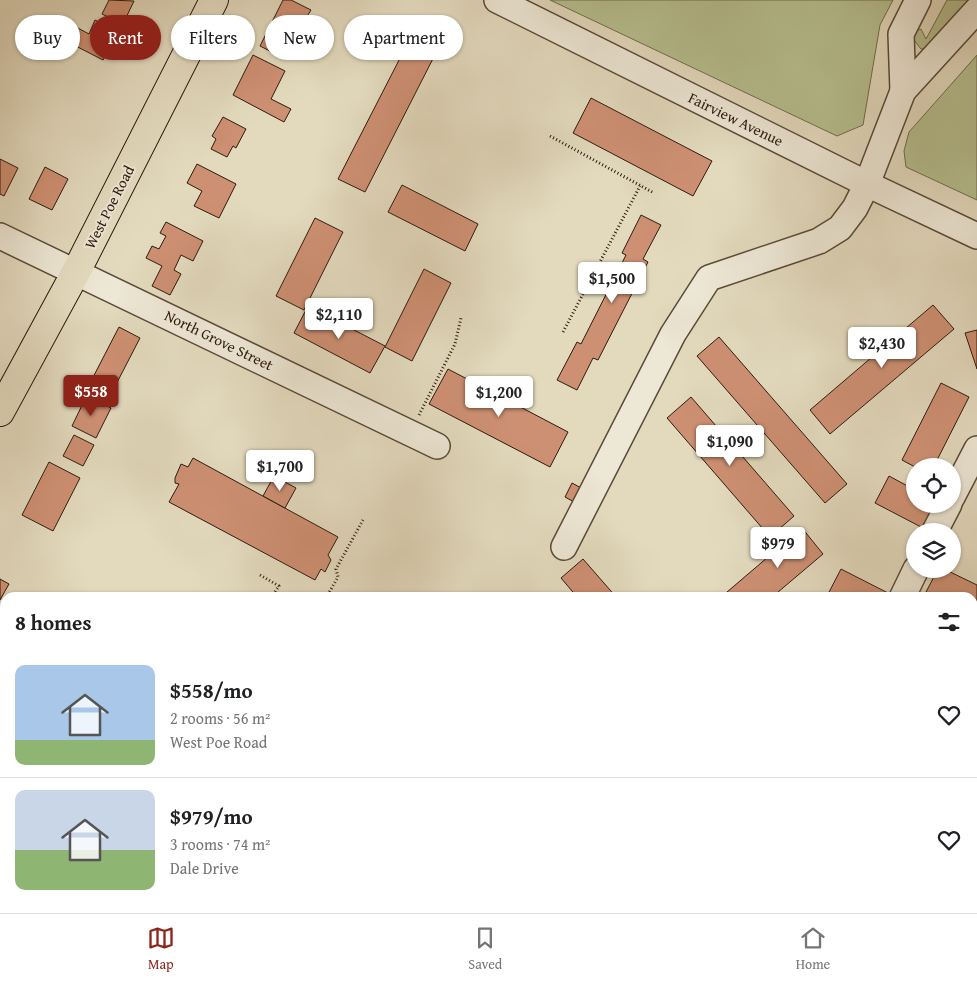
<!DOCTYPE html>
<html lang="en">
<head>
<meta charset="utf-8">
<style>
	body { margin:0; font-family:"Gentium Book Plus",serif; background:#f2f2f2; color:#202124; height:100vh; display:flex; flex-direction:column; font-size:19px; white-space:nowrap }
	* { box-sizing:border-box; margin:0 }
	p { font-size:16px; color:#757577 }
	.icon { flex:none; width:28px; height:28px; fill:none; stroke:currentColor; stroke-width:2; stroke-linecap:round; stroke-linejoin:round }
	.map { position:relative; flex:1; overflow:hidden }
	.drawer { position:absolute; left:0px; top:592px; width:978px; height:321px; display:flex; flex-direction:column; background:#fff; border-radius:15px 15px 0 0; box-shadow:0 1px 4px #0004 }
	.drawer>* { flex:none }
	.guide { position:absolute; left:15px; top:15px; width:500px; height:45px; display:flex; gap:10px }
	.buttons { position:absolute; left:906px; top:458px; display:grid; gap:10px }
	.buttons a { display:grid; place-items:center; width:55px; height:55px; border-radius:50%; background:#fff; box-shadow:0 1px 4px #0004; font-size:25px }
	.price { position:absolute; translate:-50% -42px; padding:0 11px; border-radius:5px; background:#fff; color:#222; font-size:16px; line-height:32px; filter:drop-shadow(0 1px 2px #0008) }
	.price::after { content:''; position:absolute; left:50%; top:30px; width:15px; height:11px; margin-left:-8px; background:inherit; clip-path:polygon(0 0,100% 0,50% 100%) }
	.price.active { background:#8f2418; color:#fff }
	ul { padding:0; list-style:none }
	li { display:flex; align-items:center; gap:15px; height:125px; padding:0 15px }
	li+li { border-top:1px solid #e0e0e0 }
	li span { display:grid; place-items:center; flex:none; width:140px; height:100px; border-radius:10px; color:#555 }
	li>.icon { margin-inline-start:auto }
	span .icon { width:60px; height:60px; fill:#fffc; stroke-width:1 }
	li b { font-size:21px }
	h2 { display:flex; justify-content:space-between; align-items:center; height:60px; padding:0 15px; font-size:21px }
	.pill { padding:0 18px; border-radius:22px; background:#fff; box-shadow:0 1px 4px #0004; font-size:18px; line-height:45px }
	.pill.active { background:#8f2418; color:#fff }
	.tabs { display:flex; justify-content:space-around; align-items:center; height:70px; border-top:1px solid #e0e0e0; background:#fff; font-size:14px; color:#757577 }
	.tabs a { display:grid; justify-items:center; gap:2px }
	.tabs .active { color:#8f2418 }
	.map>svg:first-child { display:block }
	.green { fill:#b6be8f; stroke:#726c4e }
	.building { fill:#ce9073; stroke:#2d1a0d }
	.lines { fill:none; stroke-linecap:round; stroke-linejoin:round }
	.minor-casing { stroke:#5a4a39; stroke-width:28 }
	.major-casing { stroke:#2d1a0d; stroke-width:30 }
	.path { stroke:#2d1a0d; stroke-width:3; stroke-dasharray:1 2.5; stroke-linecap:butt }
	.minor { stroke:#ede7d5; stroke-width:25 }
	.major { stroke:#e3dabe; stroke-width:28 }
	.labels { text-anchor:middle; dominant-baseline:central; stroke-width:4; stroke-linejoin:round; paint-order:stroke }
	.street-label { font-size:15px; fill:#2d1a0d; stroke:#ede7d5 }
</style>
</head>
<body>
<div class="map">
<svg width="977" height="913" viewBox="0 0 977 913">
	<rect width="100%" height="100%" fill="#e3dabe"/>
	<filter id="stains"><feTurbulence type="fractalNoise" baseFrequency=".004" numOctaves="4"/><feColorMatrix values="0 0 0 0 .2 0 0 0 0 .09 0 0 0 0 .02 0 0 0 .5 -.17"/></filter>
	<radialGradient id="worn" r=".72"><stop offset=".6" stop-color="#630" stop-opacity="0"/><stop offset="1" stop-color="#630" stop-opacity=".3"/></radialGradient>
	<!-- green -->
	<g class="green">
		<path d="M 550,0 L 893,0 L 880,25 L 863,125 L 837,136 Z"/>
		<path d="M 947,0 L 974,0 L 932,48 L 921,49 L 913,39 L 914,31 L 921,29 L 926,39 Z"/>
		<path d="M 977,55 L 977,200 L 906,167 L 904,151 L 909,132 Z"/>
	</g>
	<!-- building -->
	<g class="building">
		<path d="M 109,0 L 134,1 L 123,24 L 102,14 Z"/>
		<path d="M 283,0 L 291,0 L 311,10 L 306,18 L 315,23 L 304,45 L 295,40 L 286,59 L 260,46 Z"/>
		<path d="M 95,20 L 118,32 L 103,60 L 66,41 L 74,26 L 89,34 Z"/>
		<path d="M 416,27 L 442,41 L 365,192 L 338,179 Z"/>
		<path d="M 253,55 L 285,71 L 271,99 L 291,109 L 284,122 L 233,95 Z"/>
		<path d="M 591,98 L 712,161 L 693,196 L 573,133 Z"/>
		<path d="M 223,117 L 246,129 L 236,148 L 233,146 L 227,157 L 211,149 L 216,139 L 212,136 Z"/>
		<path d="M 0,159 L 18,168 L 4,196 L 0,194 Z"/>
		<path d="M 197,164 L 236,184 L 219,218 L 194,206 L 202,191 L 187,183 Z"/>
		<path d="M 45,167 L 68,179 L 52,210 L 29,199 Z"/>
		<path d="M 402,185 L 478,224 L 465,251 L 388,212 Z"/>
		<path d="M 641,215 L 661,225 L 643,259 L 648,262 L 598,360 L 593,358 L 577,390 L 557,380 L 577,342 L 581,344 L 626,255 L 622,253 Z"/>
		<path d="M 315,218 L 343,232 L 304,310 L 276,296 Z"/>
		<path d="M 166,222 L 203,241 L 193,261 L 181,255 L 174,270 L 181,274 L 170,295 L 152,286 L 162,266 L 146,258 L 152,246 L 159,249 L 166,236 L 160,233 Z"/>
		<path d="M 424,269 L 451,283 L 412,361 L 385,347 Z"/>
		<path d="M 933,305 L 954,329 L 830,434 L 810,410 Z"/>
		<path d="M 308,306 L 385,346 L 370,373 L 294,333 Z"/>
		<path d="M 119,327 L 140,338 L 109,398 L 88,387 Z"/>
		<path d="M 977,330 L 977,369 L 965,333 Z"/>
		<path d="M 719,337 L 847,484 L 825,503 L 697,356 Z"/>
		<path d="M 448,369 L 568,432 L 550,467 L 429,404 Z"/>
		<path d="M 941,383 L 969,397 L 934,466 L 915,467 L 902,460 Z"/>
		<path d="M 87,395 L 111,408 L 96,438 L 72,426 Z"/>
		<path d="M 691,397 L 794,516 L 770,537 L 667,418 Z"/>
		<path d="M 74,435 L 94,445 L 83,466 L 63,456 Z"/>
		<path d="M 193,458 L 338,537 L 328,555 L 331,560 L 325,572 L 321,569 L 315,580 L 169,502 L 179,484 L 175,483 L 175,478 L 181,464 L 188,467 Z"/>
		<path d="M 49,462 L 80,478 L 53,531 L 22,515 Z"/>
		<path d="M 274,476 L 296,488 L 285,508 L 263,496 Z"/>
		<path d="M 889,476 L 915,490 L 915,504 L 936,504 L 923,528 L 875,503 Z"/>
		<path d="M 572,483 L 583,489 L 576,503 L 565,497 Z"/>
		<path d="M 802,528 L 823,554 L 771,598 L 720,598 Z"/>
		<path d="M 583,559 L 617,598 L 578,598 L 561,578 Z"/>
		<path d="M 841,569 L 890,594 L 888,598 L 831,598 L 827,596 Z"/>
		<path d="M 938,569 L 944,569 L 977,585 L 977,618 L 972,616 L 972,598 L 936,598 L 926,592 Z"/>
		<path d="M 0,579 L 9,584 L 0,600 Z"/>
		<path d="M 5,639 L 5,663 L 0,661 L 0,649 Z"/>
		<path d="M 977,651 L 977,670 L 972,668 L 972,660 Z"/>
		<path d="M 1,722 L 5,724 L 5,777 L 0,774 Z"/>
		<path d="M 977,728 L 977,776 L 972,762 L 972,730 Z"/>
		<path d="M 116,909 L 171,909 L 169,913 L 125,913 Z"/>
		<path d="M 233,909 L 249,909 L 259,913 L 231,913 Z"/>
		<path d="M 421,909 L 452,909 L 450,913 L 429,913 Z"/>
		<path d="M 773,909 L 791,909 L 789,913 L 782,913 Z"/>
		<path d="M 865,909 L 873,909 L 881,913 L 863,913 Z"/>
	</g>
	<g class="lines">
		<defs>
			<g id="minor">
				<path d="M 497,0 L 867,184 L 977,236"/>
				<path d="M 903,91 L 901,34 L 918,0"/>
				<path d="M 0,236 L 437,446"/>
				<path d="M 952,497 L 977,449"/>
				<path d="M 935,531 L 949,504"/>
				<path d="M 564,547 L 673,334 L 709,278 L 819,241 L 840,228 L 855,208 L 867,184 L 903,91 L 977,10"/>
				<path d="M 902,598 L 916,569"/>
				<path d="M 0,682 L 5,685"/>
				<path d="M 972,697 L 977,695"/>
				<path d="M 680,913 L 681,909"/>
			</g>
			<path id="major" d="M 0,412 L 76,272 L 214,0"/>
		</defs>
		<!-- minor casing -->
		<use href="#minor" class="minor-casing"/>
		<!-- major casing -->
		<use href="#major" class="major-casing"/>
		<!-- path -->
		<g class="path">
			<path d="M 550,136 L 654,193"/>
			<path d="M 563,332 L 640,186"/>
			<path d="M 419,415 L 455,344 L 461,318"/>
			<path d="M 260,575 L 279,586 L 275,592 L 286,598"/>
			<path d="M 302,598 L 304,598"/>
			<path d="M 326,598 L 338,577 L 336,569 L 363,520"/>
		</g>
		<!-- minor -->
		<use href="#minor" class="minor"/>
		<!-- major -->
		<use href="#major" class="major"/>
	</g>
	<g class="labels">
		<!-- street labels -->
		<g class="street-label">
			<text transform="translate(736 119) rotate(26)">Fairview Avenue</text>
			<text transform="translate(109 207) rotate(-63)">West Poe Road</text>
			<text transform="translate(219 340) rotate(26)">North Grove Street</text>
		</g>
	</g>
	<rect width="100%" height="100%" filter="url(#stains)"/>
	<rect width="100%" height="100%" fill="url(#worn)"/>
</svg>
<div class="buttons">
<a><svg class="icon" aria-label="locate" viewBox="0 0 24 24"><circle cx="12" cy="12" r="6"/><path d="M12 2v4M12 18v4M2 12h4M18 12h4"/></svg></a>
<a><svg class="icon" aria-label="layers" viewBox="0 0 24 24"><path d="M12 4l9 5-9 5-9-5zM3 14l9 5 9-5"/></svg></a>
</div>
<b class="price" style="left:612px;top:304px">$1,500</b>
<b class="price" style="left:339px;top:340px">$2,110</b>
<b class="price" style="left:882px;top:369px">$2,430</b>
<b class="price active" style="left:91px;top:417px">$558</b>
<b class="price" style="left:499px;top:418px">$1,200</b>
<b class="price" style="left:730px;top:467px">$1,090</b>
<b class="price" style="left:280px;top:492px">$1,700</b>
<b class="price" style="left:778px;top:569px">$979</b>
<div class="guide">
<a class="pill">Buy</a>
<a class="pill active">Rent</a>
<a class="pill">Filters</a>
<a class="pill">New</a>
<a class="pill">Apartment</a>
</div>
<section class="drawer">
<h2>8 homes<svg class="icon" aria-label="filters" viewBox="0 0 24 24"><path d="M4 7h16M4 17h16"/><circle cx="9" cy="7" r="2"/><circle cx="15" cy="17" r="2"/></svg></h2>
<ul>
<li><span style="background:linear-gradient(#a9c7e8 75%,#8fb573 0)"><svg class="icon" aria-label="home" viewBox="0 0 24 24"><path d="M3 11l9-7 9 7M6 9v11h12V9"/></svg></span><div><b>$558/mo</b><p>2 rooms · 56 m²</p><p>West Poe Road</p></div><svg class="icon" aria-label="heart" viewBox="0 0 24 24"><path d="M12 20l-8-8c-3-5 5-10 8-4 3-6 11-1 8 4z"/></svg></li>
<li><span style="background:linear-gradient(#c9d6e8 60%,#8fb573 0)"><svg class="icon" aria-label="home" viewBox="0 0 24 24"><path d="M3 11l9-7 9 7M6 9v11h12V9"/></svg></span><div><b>$979/mo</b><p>3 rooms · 74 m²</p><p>Dale Drive</p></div><svg class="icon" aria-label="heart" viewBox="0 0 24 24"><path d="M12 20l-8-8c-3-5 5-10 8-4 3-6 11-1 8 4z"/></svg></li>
</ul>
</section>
</div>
<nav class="tabs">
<a class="active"><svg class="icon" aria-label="map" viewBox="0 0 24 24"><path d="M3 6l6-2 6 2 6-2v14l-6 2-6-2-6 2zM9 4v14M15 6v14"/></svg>Map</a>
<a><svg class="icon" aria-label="saved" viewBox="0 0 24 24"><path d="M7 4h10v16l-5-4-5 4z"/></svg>Saved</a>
<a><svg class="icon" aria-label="home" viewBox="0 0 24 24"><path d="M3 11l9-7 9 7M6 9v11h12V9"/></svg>Home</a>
</nav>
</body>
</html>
